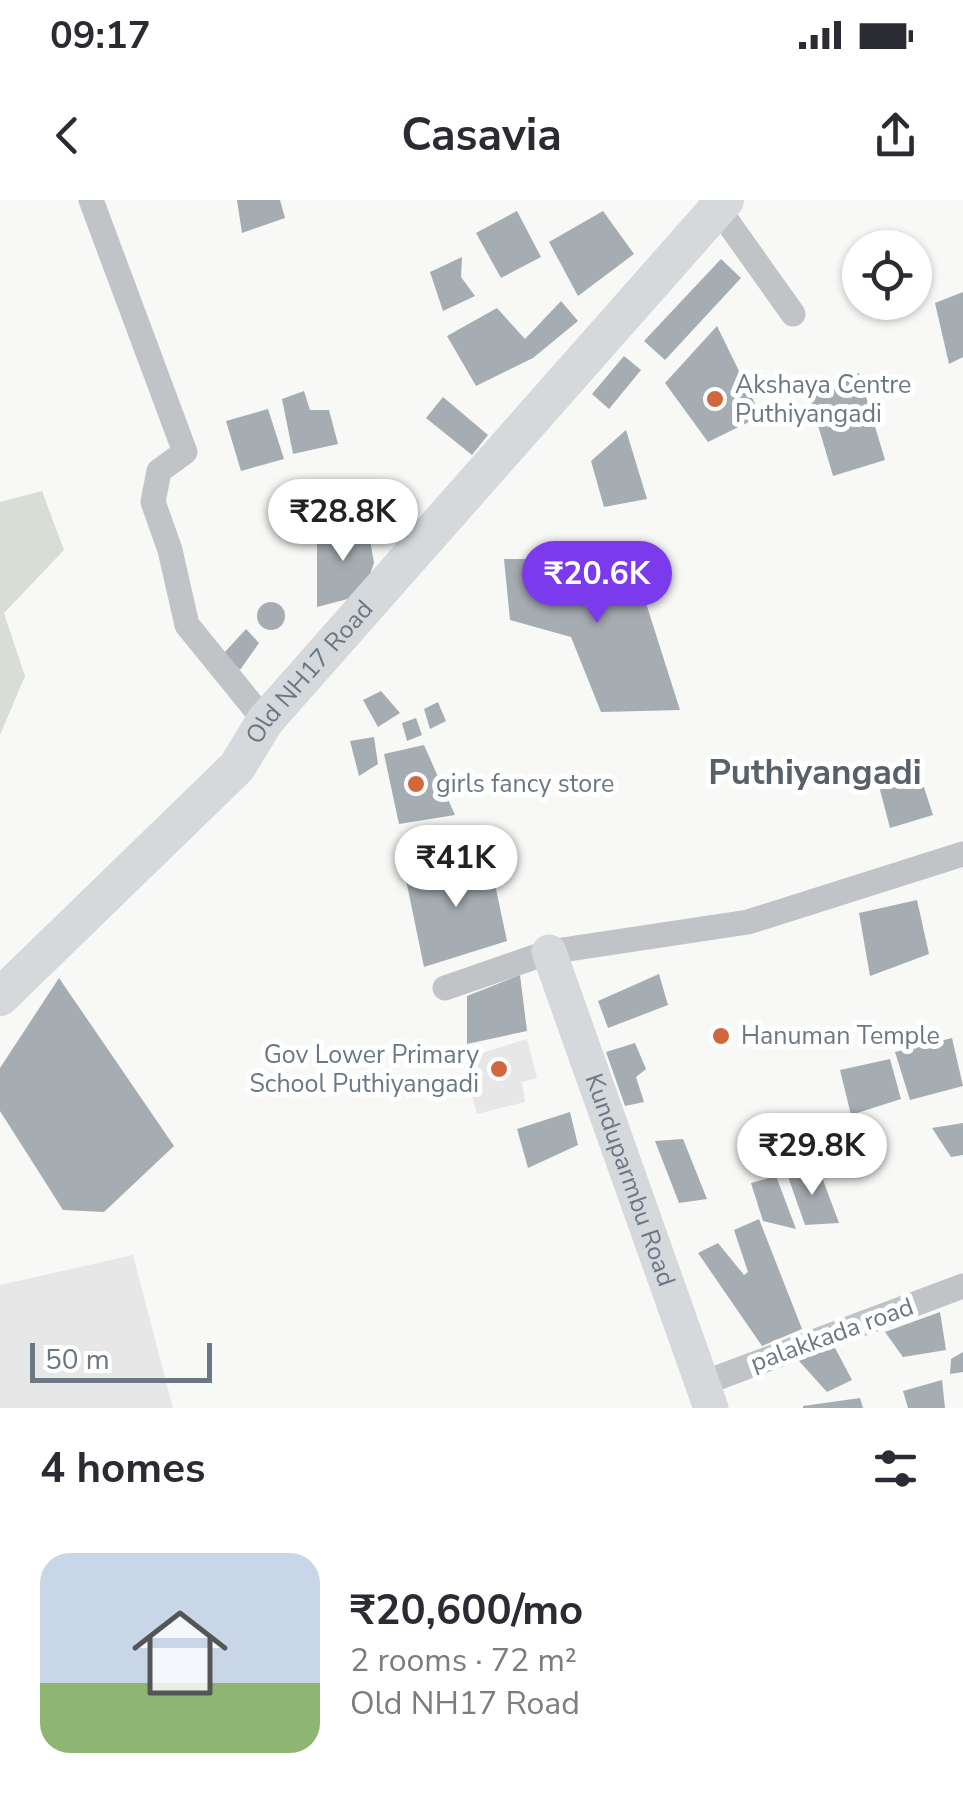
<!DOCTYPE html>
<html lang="en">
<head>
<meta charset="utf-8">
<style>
	body { margin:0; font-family:"Nunito Sans",sans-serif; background:#f2f2f3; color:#2b2b33; height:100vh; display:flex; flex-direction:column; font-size:38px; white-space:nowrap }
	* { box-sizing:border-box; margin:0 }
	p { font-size:32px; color:#7c7c81 }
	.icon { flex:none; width:55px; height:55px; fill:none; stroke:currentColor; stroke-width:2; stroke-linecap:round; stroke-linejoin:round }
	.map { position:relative; height:1208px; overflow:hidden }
	.side { display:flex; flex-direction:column; background:#fff; flex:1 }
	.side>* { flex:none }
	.buttons { position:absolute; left:842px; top:30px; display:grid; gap:20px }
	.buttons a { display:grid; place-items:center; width:90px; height:90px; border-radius:50%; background:#fff; box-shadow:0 2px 8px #0004; font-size:50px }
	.scale { position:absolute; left:30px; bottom:25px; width:182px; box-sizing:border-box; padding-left:10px; border:5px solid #6b7884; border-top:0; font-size:28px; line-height:35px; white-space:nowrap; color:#6b7884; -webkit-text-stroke:8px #fff; paint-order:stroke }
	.price { position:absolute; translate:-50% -85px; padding:0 22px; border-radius:35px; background:#fff; color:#222; font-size:32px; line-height:65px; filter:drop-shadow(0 2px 5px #0008) }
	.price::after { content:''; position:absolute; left:50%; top:60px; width:30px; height:22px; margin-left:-15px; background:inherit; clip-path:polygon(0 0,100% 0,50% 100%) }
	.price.active { background:#7c3aed; color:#fff }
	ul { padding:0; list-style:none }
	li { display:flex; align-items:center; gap:30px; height:250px; padding:0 40px }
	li+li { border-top:2px solid #e1e1e2 }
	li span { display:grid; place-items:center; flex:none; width:280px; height:200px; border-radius:30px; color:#555 }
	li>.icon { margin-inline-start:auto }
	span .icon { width:120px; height:120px; fill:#fffc; stroke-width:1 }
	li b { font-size:42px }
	h2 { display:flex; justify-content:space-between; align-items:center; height:120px; padding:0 40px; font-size:42px }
	.status { display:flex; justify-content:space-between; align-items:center; height:70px; padding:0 50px; background:#fff; direction:ltr }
	.status svg { height:28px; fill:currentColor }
	header { display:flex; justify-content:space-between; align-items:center; height:130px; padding:0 40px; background:#fff; font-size:45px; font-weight:700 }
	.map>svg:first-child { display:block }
	.built { fill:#e6e7e6 }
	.green { fill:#d8ddd6 }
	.building { fill:#a6adb2 }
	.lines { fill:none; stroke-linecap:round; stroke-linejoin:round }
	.street { stroke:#c0c4c7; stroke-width:25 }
	.secondary { stroke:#d5d9dc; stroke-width:35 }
	.primary { stroke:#d5d9dc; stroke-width:38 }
	.poi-dot { fill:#d2673d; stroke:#fff; stroke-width:4 }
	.labels { text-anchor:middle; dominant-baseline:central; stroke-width:10; stroke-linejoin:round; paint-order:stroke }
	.poi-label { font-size:25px; fill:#6b7884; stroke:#fff; text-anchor:start }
	.street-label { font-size:25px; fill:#6b7884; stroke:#fff }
	.district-label { font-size:35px; font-weight:bold; fill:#58616a; stroke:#fff }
</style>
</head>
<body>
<div class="status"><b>09:17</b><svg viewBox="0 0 49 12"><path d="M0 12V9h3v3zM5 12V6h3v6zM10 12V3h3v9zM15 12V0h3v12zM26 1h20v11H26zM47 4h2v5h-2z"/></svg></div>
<header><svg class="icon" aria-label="back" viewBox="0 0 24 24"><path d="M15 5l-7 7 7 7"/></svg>Casavia<svg class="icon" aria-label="share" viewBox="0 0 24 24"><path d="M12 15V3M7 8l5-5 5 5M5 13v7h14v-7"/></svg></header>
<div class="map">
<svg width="963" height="1208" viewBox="0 0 963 1208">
	<rect width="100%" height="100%" fill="#f8f8f6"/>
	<!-- built -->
	<g class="built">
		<path d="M 527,839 L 537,878 L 522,882 L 525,902 L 477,914 L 462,859 Z"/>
		<path d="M 133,1055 L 173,1208 L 0,1208 L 0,1085 Z"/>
	</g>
	<!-- green -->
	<path class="green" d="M 42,291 L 64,350 L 4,413 L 25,476 L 0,535 L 0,302 Z"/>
	<!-- building -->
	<g class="building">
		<path d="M 237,0 L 280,0 L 285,18 L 242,33 Z"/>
		<path d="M 517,11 L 541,57 L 501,78 L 476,33 Z"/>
		<path d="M 603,11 L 634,54 L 578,96 L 549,42 Z"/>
		<path d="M 462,57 L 461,77 L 475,96 L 443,111 L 430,72 Z"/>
		<path d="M 721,59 L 741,78 L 665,160 L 644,141 Z"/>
		<path d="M 963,92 L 963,157 L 949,164 L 935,103 Z"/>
		<path d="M 561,101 L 578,121 L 533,158 L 476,186 L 447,136 L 497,108 L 525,139 Z"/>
		<path d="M 717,126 L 761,216 L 708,242 L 665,183 Z"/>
		<path d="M 624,156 L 641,170 L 609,209 L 592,194 Z"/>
		<path d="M 859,173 L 885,260 L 833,276 L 807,188 Z"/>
		<path d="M 304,191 L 310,210 L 329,210 L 338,244 L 293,254 L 282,199 Z"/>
		<path d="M 443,197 L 488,235 L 472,255 L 426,218 Z"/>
		<path d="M 268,209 L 284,259 L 241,271 L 226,221 Z"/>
		<path d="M 626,230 L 647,299 L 604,307 L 591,261 Z"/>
		<path d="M 368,328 L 374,363 L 363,395 L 317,407 L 317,329 Z"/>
		<path d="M 504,359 L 632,359 L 680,510 L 601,512 L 571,437 L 510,420 Z"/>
		<circle cx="271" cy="416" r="14"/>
		<path d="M 246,429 L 259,443 L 240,470 L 224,453 Z"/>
		<path d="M 381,491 L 400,513 L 378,527 L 363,500 Z"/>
		<path d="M 438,502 L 446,521 L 430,529 L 424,509 Z"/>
		<path d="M 416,518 L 422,535 L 407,541 L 402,523 Z"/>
		<path d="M 374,537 L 378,564 L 359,576 L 350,541 Z"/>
		<path d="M 424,545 L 455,615 L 399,624 L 384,554 Z"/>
		<path d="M 919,572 L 933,615 L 890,628 L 879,586 Z"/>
		<path d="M 489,656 L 507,741 L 424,767 L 405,675 Z"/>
		<path d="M 917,700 L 929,754 L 870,776 L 859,713 Z"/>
		<path d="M 659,774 L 668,805 L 608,828 L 598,801 Z"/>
		<path d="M 520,775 L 527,831 L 467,844 L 467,796 Z"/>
		<path d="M 59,778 L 174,946 L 104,1012 L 63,1010 L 0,911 L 0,868 Z"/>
		<path d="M 952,838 L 963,886 L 910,900 L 895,852 Z"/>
		<path d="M 635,843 L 646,869 L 636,877 L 644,902 L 625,906 L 606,852 Z"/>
		<path d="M 890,859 L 901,899 L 851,915 L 840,870 Z"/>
		<path d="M 570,912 L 578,945 L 528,968 L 517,929 Z"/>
		<path d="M 963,923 L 963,955 L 951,957 L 932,928 Z"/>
		<path d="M 683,939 L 707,999 L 679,1003 L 655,941 Z"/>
		<path d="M 786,971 L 820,972 L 839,1023 L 805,1025 Z"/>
		<path d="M 776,976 L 796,1029 L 763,1021 L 751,983 Z"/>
		<path d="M 759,1019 L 802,1129 L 762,1146 L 698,1053 L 718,1043 L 744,1075 L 748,1072 L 734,1030 Z"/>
		<path d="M 940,1112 L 946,1150 L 903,1157 L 885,1132 Z"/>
		<path d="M 834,1146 L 852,1180 L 827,1192 L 799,1161 Z"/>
		<path d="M 963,1152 L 963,1172 L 950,1174 L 951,1159 Z"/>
		<path d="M 942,1180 L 945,1208 L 908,1208 L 903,1191 Z"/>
		<path d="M 860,1198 L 863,1208 L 803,1208 L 803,1206 Z"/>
	</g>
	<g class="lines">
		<!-- street -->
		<g class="street">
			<path d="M 91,0 L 185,252 L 159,271 L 153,302 L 170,350 L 187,425 L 265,521"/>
			<path d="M 712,0 L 793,114"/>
			<path d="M 445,788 L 549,752 L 748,722 L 963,654"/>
			<path d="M 701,1184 L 963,1086"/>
		</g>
		<!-- secondary -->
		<path class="secondary" id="s1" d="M 549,752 L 711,1208"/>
		<!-- primary -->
		<path class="primary" id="s2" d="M 0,797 L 237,567 L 265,521 L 725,0"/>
	</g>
	<!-- markers -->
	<g class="poi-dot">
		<circle cx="715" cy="199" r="10"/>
		<circle cx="416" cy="584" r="10"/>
		<circle cx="721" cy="836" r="10"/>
		<circle cx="499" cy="869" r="10"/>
	</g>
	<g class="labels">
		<!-- poi labels -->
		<g class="poi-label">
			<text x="735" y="185">Akshaya Centre<tspan x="735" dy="29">Puthiyangadi</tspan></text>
			<text x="436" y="584">girls fancy store</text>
			<text x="741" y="836">Hanuman Temple</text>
			<text x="479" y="855" text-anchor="end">Gov Lower Primary<tspan x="479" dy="29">School Puthiyangadi</tspan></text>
		</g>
		<!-- street labels -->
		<g class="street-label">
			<text stroke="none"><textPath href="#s2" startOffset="450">Old NH17 Road</textPath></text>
			<text stroke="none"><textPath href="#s1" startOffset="242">Kunduparmbu Road</textPath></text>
			<text transform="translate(832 1135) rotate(-20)">palakkada road</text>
		</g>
		<!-- district labels -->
		<g class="district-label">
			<text x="815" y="572">Puthiyangadi</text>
		</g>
	</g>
</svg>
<div class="buttons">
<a><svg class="icon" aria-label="locate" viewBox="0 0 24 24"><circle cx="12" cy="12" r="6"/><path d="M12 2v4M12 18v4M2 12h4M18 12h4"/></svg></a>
</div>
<div class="scale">50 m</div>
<b class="price" style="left:343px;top:364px">₹28.8K</b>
<b class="price active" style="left:597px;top:426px">₹20.6K</b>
<b class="price" style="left:456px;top:710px">₹41K</b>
<b class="price" style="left:812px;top:998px">₹29.8K</b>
</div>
<section class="side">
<h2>4 homes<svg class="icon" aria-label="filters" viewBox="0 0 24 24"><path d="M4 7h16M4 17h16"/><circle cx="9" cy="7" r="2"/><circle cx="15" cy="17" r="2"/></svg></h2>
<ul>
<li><span style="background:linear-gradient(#c9d6e8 65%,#8fb573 0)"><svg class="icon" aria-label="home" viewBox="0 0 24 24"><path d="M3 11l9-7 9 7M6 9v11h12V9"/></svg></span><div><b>₹20,600/mo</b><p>2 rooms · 72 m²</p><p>Old NH17 Road</p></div></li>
</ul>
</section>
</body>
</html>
